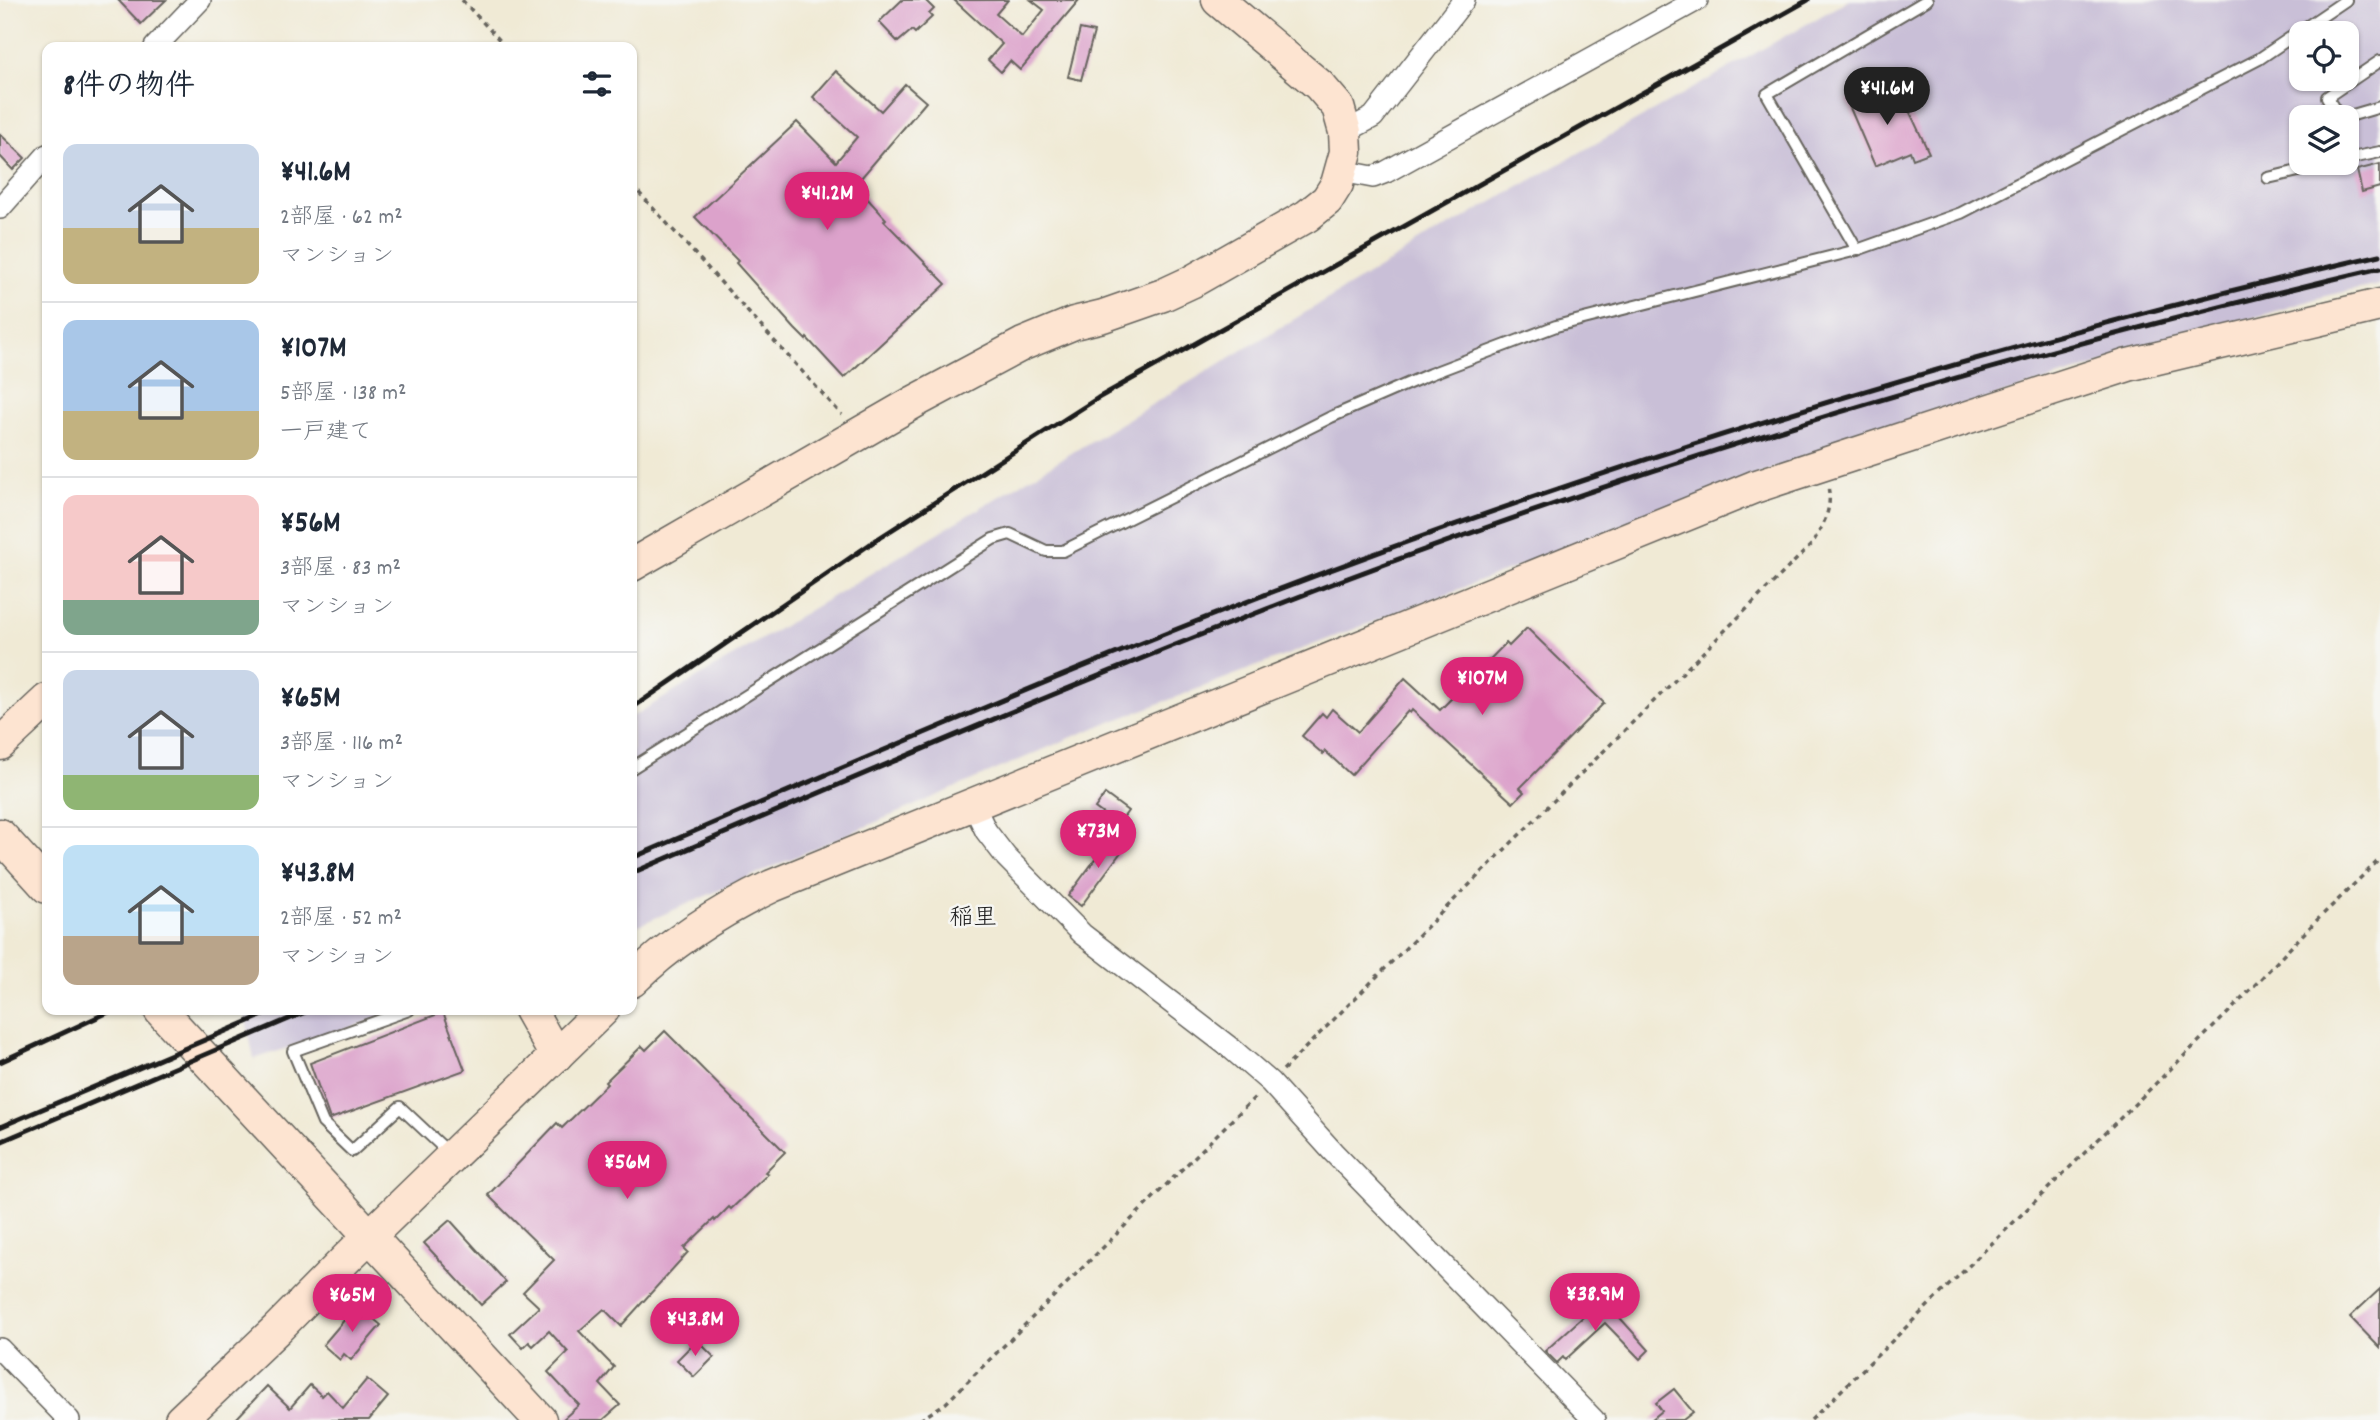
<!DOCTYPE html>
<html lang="ja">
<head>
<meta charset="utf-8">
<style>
	body { margin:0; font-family:Dekko,"Klee One",sans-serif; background:#f2f2f3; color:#1f2937; height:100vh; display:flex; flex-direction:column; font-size:26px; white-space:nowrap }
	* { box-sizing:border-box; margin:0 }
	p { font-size:23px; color:#747a83 }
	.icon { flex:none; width:38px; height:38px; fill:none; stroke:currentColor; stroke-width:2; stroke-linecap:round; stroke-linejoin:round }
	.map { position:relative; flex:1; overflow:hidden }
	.sheet { position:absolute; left:42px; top:42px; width:595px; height:973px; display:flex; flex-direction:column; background:#fff; border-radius:14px; box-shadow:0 2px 5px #0004 }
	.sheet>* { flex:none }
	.buttons { position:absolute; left:2289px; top:21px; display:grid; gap:14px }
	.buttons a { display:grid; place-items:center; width:70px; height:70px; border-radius:14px; background:#fff; box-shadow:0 2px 5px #0004; font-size:35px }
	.price { position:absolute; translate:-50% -60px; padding:0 16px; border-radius:24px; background:#db2777; color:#fff; font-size:23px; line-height:46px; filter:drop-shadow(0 2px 4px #0008) }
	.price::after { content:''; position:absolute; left:50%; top:42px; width:21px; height:16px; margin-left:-10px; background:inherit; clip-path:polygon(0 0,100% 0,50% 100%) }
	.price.selected { background:#222; color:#fff }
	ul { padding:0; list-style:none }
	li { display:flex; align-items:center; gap:21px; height:175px; padding:0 21px }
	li+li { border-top:2px solid #e0e1e3 }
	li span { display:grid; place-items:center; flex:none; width:196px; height:140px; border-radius:14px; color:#555 }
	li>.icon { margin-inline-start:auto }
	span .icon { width:84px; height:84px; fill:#fffc; stroke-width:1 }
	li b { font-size:30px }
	h2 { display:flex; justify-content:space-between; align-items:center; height:84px; padding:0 21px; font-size:30px }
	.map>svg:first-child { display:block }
	.industrial { fill:#c9bfd7; fill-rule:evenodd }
	.building { fill:#dca2cb }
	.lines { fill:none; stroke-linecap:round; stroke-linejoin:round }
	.lane-casing { stroke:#66645d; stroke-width:14 }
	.street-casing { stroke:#66645d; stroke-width:24 }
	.secondary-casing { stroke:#66645d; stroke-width:35 }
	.path { stroke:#66645d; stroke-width:3.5; stroke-dasharray:5 5; stroke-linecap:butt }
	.lane { stroke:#fff; stroke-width:10 }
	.street { stroke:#fff; stroke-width:21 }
	.secondary { stroke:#fde4d1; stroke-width:32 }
	.rail { stroke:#1c1c1c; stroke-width:5 }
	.labels { text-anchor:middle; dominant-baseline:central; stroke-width:5; stroke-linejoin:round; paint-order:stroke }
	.quarter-label { font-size:24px; fill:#1c1c1c; stroke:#f6f6f2 }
</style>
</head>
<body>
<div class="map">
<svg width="2380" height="1420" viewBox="0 0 2380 1420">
	<rect width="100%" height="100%" fill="#f6f6f2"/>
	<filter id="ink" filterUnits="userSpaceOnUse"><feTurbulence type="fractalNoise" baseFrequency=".0143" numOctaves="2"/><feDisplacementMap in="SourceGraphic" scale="14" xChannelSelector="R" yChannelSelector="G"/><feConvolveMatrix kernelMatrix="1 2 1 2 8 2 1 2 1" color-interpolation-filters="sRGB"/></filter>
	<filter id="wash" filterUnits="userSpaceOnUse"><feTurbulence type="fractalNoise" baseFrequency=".00686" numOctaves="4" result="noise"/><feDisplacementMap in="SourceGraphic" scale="28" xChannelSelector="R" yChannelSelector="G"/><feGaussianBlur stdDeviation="1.57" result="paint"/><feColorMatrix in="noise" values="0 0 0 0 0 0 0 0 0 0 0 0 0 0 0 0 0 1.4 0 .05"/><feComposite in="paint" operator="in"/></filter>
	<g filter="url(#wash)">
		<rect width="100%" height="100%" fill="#f0ead5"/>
		<!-- industrial -->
		<g class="industrial">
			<path d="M 1849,0 L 2380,0 L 2380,285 L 2329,295 L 1892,428 L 1810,455 L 1077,735 L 632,928 L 632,717 L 1436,234 ZM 2301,33 L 2347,33 L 2347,79 L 2301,79 ZM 2301,117 L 2347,117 L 2347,163 L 2301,163 Z"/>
			<path d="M 244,1010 L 405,1010 L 254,1059 Z"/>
		</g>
		<g id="blocks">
			<!-- building -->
			<g class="building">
				<path d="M 118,0 L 166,0 L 141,24 Z"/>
				<path d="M 902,0 L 925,0 L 934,9 L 929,14 L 932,17 L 915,33 L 912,30 L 898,42 L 879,22 Z"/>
				<path d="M 954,0 L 1008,0 L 996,14 L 1022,37 L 1044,10 L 1031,0 L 1079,0 L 1020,70 L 1010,61 L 1001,72 L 988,60 L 1002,44 Z"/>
				<path d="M 1080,29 L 1094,32 L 1081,80 L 1068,77 Z"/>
				<path d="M 836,71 L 881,111 L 905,84 L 926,102 L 855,185 L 886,219 L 884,221 L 946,284 L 844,378 L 807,338 L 806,340 L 795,329 L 736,263 L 738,261 L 695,217 L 797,122 L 836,162 L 857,137 L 813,97 Z"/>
				<path d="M 1871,91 L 1875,103 L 1900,91 L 1929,153 L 1913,159 L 1910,151 L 1875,166 L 1847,101 Z"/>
				<path d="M 0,134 L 25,158 L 13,170 L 0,156 Z"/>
				<path d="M 2380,164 L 2380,187 L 2362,192 L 2357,170 Z"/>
				<path d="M 1527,628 L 1604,703 L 1520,788 L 1524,792 L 1513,803 L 1412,710 L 1410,713 L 1408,711 L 1351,775 L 1325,751 L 1323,754 L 1302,736 L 1322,713 L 1326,717 L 1332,709 L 1358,732 L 1405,678 L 1440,710 L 1506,643 L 1509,646 Z"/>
				<path d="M 1105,794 L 1128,811 L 1118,825 L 1095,808 Z"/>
				<path d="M 1114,834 L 1127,844 L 1081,906 L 1068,896 Z"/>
				<path d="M 443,1012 L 465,1070 L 330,1119 L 310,1063 Z"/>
				<path d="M 665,1031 L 785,1152 L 765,1172 L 768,1174 L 731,1209 L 729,1207 L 715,1221 L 714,1219 L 684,1248 L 688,1252 L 621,1326 L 604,1309 L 579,1331 L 614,1367 L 600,1384 L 620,1405 L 603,1420 L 562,1420 L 579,1405 L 548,1372 L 568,1352 L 549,1331 L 533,1346 L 529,1342 L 523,1348 L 510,1334 L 539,1307 L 523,1292 L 554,1260 L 488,1195 L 557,1123 L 562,1128 L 607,1084 L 605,1082 L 642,1046 L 646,1050 Z"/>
				<path d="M 450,1220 L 506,1282 L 481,1305 L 424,1243 Z"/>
				<path d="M 2380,1289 L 2380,1348 L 2350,1317 Z"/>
				<path d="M 1603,1299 L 1649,1350 L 1640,1359 L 1605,1323 L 1565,1360 L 1563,1357 L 1557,1363 L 1545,1351 Z"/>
				<path d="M 357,1305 L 381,1325 L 351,1360 L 344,1354 L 340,1360 L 323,1345 Z"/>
				<path d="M 697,1340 L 714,1357 L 694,1377 L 677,1360 Z"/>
				<path d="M 367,1379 L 388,1397 L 369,1420 L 235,1420 L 267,1386 L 290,1408 L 310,1385 L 322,1396 L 327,1391 L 343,1408 Z"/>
				<path d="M 1674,1389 L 1693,1412 L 1683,1420 L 1651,1420 L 1662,1411 L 1656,1403 Z"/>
			</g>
		</g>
	</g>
	<g filter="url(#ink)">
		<use href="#blocks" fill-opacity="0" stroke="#66645d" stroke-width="2"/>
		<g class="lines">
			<defs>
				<g id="lane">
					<path d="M 2339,117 L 2327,97 L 2380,61"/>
					<path d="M 2346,117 L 2380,107"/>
					<path d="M 2347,159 L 2380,152"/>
					<path d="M 2268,178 L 2333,163"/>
					<path d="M 1857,250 L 1767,94 L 1927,0"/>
					<path d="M 632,768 L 993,539 L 1010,534 L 1046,551 L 1063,551 L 1331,417 L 1430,374 L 1556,326 L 1857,250 L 1961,213 L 2259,59 L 2346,0"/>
					<path d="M 409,1010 L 293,1051 L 323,1123 L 352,1151 L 400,1107 L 450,1154"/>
				</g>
				<g id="street">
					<path d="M 155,47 L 200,0"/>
					<path d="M 1345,132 L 1373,117 L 1464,0"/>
					<path d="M 1341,171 L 1373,177 L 1386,172 L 1697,0"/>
					<path d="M 0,208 L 47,155"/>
					<path d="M 973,804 L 986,831 L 1006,857 L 1082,934 L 1233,1050 L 1270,1082 L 1333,1152 L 1594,1420"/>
					<path d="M 0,1349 L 69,1420"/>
				</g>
				<g id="secondary">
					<path d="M 632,565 L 916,401 L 1023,344 L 1074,323 L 1103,316 L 1163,295 L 1191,282 L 1307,216 L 1327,200 L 1337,184 L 1346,152 L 1345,132 L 1338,107 L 1319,85 L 1218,0"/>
					<path d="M 0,744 L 47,700"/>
					<path d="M 0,835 L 47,887"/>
					<path d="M 632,981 C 671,942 722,910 772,886 L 1754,487 L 2128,365 L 2380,305"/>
					<path d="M 160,1010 L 540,1420"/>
					<path d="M 530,1010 L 556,1056"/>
					<path d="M 181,1420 L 277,1329 L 348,1257 L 603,1010"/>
				</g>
			</defs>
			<!-- lane casing -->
			<use href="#lane" class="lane-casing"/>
			<!-- street casing -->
			<use href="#street" class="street-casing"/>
			<!-- secondary casing -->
			<use href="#secondary" class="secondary-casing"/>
			<!-- path -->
			<g class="path">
				<path d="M 462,0 L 506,47"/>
				<path d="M 632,185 L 842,415"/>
				<path d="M 1283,1070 L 1812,544 C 1823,525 1833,509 1828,487"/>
				<path d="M 920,1420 L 946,1403 L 1257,1095"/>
				<path d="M 1811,1420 L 2231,1010 L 2313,924 L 2380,859"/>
			</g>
			<!-- lane -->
			<use href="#lane" class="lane"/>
			<!-- street -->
			<use href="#street" class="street"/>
			<!-- secondary -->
			<use href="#secondary" class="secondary"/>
			<!-- rail -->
			<g class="rail">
				<path d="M 632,708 L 879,538 L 1098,398 L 1808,0"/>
				<path d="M 632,858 C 840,769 1048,678 1259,597 C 1624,457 1999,343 2380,255"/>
				<path d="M 632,873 C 840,784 1048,694 1259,612 C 1623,470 2000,357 2380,268"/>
				<path d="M 0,1062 L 113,1010"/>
				<path d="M 0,1127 L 275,1010"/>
				<path d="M 0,1142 L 310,1010"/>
			</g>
		</g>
	</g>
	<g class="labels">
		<!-- quarter labels -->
		<g class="quarter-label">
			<text x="973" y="919">稲里</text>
		</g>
	</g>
</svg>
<div class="buttons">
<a><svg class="icon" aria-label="locate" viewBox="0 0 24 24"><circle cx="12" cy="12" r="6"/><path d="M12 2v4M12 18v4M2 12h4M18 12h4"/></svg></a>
<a><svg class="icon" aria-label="layers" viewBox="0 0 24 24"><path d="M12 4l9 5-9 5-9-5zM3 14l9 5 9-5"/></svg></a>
</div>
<b class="price selected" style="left:1887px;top:127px">¥41.6M</b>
<b class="price" style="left:827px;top:232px">¥41.2M</b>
<b class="price" style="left:1482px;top:717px">¥107M</b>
<b class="price" style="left:1098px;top:870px">¥73M</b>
<b class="price" style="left:627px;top:1201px">¥56M</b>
<b class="price" style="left:1595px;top:1333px">¥38.9M</b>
<b class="price" style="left:352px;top:1334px">¥65M</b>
<b class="price" style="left:695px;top:1358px">¥43.8M</b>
<section class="sheet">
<h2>8件の物件<svg class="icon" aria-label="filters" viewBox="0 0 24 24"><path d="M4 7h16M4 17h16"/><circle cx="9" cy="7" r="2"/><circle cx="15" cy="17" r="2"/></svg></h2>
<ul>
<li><span style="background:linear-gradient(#c9d6e8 60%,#c2b280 0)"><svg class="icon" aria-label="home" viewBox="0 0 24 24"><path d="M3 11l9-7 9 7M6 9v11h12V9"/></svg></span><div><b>¥41.6M</b><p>2部屋 · 62 m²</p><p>マンション</p></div></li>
<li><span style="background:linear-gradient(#a9c7e8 65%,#c2b280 0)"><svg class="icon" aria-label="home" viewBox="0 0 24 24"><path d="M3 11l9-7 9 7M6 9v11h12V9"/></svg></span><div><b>¥107M</b><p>5部屋 · 138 m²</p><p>一戸建て</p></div></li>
<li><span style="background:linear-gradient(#f6c9c9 75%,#7fa58c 0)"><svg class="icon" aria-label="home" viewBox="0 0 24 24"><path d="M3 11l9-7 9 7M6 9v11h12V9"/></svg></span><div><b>¥56M</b><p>3部屋 · 83 m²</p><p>マンション</p></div></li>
<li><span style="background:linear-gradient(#c9d6e8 75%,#8fb573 0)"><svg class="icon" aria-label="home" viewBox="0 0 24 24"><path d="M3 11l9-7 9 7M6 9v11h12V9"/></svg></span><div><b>¥65M</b><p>3部屋 · 116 m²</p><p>マンション</p></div></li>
<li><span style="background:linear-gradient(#bfe0f5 65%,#b9a48a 0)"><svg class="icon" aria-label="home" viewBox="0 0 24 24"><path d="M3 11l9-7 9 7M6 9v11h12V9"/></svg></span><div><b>¥43.8M</b><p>2部屋 · 52 m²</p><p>マンション</p></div></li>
</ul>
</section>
</div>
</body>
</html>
